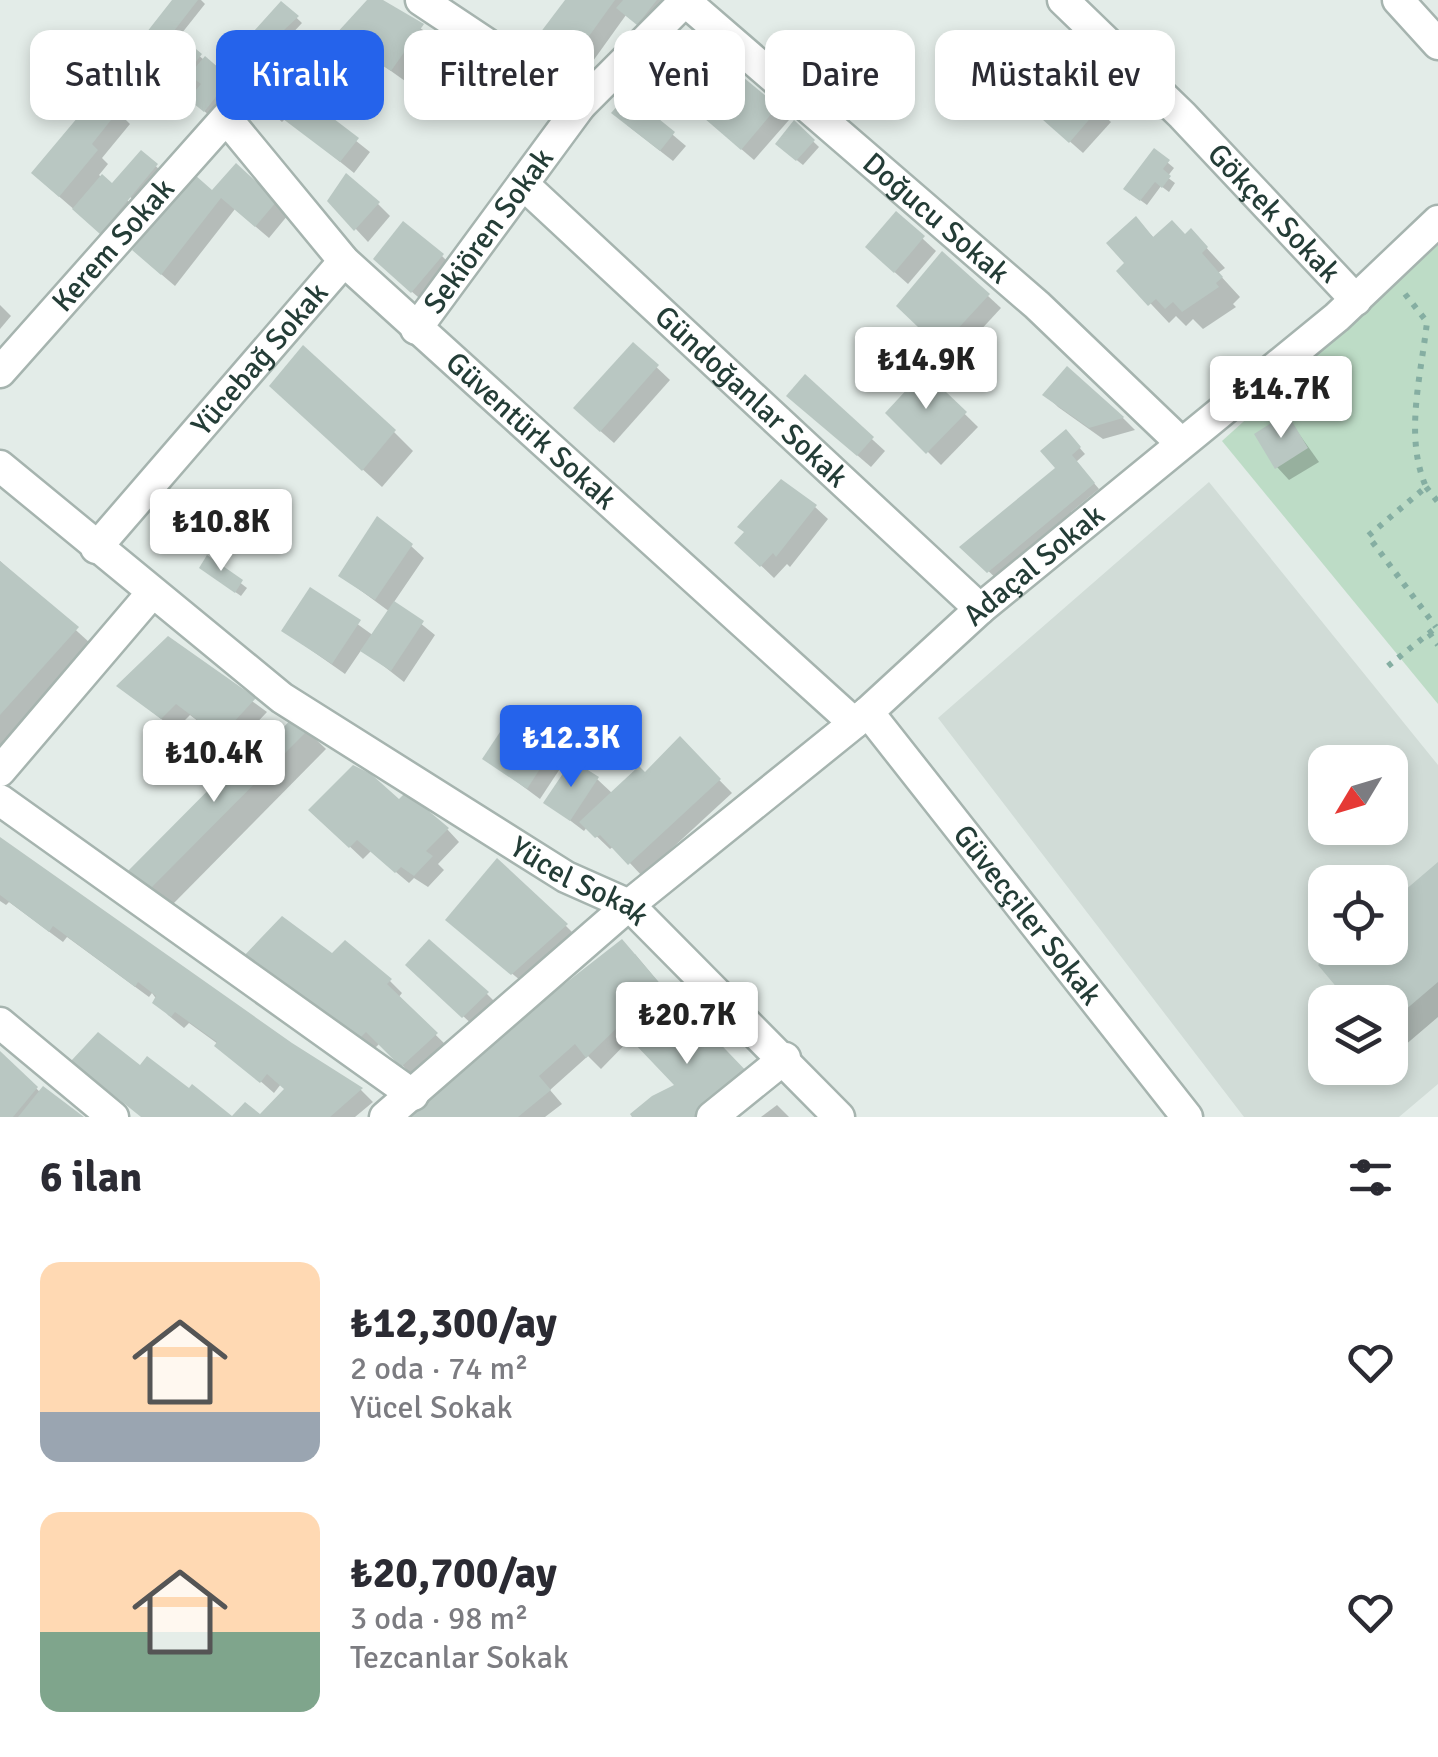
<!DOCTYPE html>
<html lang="tr">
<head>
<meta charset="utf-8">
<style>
	body { margin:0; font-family:Signika,sans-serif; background:#f7f7f7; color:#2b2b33; height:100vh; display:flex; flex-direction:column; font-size:38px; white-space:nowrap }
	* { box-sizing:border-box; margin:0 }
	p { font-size:32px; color:#7c7c81 }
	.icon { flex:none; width:55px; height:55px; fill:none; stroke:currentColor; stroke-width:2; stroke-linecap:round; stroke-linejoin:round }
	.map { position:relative; height:1117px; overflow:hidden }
	.panel { display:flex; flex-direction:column; background:#fff; flex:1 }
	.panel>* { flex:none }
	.hud { position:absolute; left:30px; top:30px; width:1380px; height:90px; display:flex; gap:20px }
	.needle { width:65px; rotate:232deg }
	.tools { position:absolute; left:1308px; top:745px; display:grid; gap:20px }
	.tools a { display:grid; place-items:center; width:100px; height:100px; border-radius:20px; background:#fff; box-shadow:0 5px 15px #0003; font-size:50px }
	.price { position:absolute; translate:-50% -85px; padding:0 22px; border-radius:10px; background:#fff; color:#222; font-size:32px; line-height:65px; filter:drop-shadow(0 2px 5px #0008) }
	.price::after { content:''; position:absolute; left:50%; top:60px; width:30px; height:22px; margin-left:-15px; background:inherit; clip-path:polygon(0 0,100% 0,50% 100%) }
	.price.on { background:#2563eb; color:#fff }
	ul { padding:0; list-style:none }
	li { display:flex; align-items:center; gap:30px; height:250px; padding:0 40px }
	li span { display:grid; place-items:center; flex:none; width:280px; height:200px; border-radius:20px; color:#555 }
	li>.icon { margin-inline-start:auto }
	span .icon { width:120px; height:120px; fill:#fffc; stroke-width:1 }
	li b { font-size:42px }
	h2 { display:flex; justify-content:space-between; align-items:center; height:120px; padding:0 40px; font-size:42px }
	.chip { padding:0 35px; border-radius:20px; background:#fff; box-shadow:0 5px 15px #0003; font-size:35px; line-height:90px }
	.chip.on { background:#2563eb; color:#fff }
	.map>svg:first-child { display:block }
	.built { fill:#d1dcd7; fill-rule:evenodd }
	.green { fill:#bddcc6 }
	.shadow { fill:#0003 }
	.building { fill:#b9c7c2 }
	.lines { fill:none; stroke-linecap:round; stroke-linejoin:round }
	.minor-casing { stroke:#a6b4af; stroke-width:35 }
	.path { stroke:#85aea2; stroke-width:6; stroke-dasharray:5 8; stroke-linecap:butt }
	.minor { stroke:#fff; stroke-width:30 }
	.labels { text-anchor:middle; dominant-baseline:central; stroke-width:8; stroke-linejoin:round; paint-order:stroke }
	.street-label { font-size:30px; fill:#243d37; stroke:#f4f9f6 }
</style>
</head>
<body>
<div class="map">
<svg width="1438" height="1117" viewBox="0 0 1438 1117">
	<rect width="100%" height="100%" fill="#e3ece8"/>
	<!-- built -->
	<path class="built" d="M 1209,482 L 1438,765 L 1438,1084 L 1399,1117 L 1244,1117 L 938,718 ZM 1325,762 L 1390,762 L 1390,828 L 1325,828 ZM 1325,882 L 1390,882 L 1390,948 L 1325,948 ZM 1325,1002 L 1390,1002 L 1390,1068 L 1325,1068 Z"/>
	<!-- green -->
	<path class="green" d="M 1438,245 L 1438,704 L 1222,441 Z"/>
	<!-- shadow -->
	<g class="shadow">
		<path d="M 176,0 L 201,0 L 205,4 L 178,38 L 229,81 L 282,4 L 302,23 L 262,66 L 370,152 L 354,173 L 286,118 L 282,122 L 237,83 L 210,116 L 148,63 Z"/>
		<path d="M 370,0 L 378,0 L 435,38 L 405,81 L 339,34 Z"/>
		<path d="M 568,0 L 680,0 L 651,35 L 626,15 L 588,68 L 553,49 L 540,37 Z"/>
		<path d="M 690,36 L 789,120 L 754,160 L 669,87 Z"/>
		<path d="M 1023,42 L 1111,122 L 1083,153 L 1007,86 Z"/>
		<path d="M 628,97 L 686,146 L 673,161 L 627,125 Z"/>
		<path d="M 117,111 L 130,124 L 102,158 L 108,164 L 99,175 L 112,187 L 142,153 L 162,172 L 137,203 L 129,196 L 126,199 L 140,213 L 114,244 L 47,186 Z"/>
		<path d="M 795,124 L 819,147 L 803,165 L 784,150 Z"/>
		<path d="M 1154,151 L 1174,168 L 1167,177 L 1175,183 L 1169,192 L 1161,186 L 1147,205 L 1132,194 Z"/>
		<path d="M 212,193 L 275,202 L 288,215 L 269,238 L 235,209 L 175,286 L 148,263 Z"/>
		<path d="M 330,201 L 378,204 L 390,216 L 368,242 Z"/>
		<path d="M 897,215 L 936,251 L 908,284 L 881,260 Z"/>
		<path d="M 1136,219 L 1155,239 L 1186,237 L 1191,231 L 1225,268 L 1218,273 L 1240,297 L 1233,304 L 1236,307 L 1203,329 L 1193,319 L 1186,326 L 1176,316 L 1169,323 L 1120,271 L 1127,264 Z"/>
		<path d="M 442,256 L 454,268 L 425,303 L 389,272 Z"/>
		<path d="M 988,296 L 1001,308 L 954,359 L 899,306 Z"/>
		<path d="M 0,305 L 11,316 L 0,329 Z"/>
		<path d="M 633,345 L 670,380 L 614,443 L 589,421 Z"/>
		<path d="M 1067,369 L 1124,419 L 1135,430 L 1103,439 L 1058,407 L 1046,395 Z"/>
		<path d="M 924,374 L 978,427 L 941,465 L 889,413 Z"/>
		<path d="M 805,378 L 885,451 L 871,467 L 802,408 Z"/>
		<path d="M 291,404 L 394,432 L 413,451 L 382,487 Z"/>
		<path d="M 1287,417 L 1319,462 L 1289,480 L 1277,467 Z"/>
		<path d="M 1071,438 L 1085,454 L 1076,462 L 1099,489 L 1071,512 L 1077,518 L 1001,583 L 963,547 L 1058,468 Z"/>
		<path d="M 801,494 L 828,519 L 790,567 L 787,564 L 774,578 L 750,555 Z"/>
		<path d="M 411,546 L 424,558 L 394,602 L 435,635 L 404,682 L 362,649 L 345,674 L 284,631 L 310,590 L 374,636 L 390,612 L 341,576 Z"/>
		<path d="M 208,558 L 247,588 L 241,596 L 208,573 Z"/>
		<path d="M 0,561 L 101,653 L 0,759 Z"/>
		<path d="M 168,640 L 267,712 L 233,748 L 190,715 L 175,730 L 120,686 Z"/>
		<path d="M 307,731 L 326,749 L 170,907 L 129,874 L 270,746 Z"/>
		<path d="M 680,740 L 732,793 L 642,876 L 614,846 L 610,849 L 587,827 L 584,831 L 547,803 L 597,779 L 613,794 L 645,776 Z"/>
		<path d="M 557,743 L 569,755 L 540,799 L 485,758 Z"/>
		<path d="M 399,802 L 447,829 L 459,842 L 438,864 L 444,870 L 428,887 L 414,878 L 409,883 L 371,851 L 363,859 L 311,810 Z"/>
		<path d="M 0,842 L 290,1045 L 361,1090 L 373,1102 L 355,1117 L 261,1117 L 287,1090 L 281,1084 L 274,1093 L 218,1044 L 189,1023 L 184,1028 L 168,1015 L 152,993 L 149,997 L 67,937 L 63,942 L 9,902 L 6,905 L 0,901 Z"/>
		<path d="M 1438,865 L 1438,1017 L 1397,1052 L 1390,1045 L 1390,1002 L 1353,1002 L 1321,965 L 1342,948 L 1390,948 L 1390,906 Z"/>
		<path d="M 566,926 L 578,938 L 526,985 L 461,932 Z"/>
		<path d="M 345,943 L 390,981 L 402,993 L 398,998 L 448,1047 L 415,1078 L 380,1043 L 374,1049 L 257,971 L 333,956 Z"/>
		<path d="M 635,954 L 679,1007 L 646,1035 L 640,1029 L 601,1069 L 588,1056 L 550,1090 L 562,1104 L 545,1117 L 411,1117 Z"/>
		<path d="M 421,977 L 487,994 L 499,1006 L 476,1028 Z"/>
		<path d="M 0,1054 L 41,1093 L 80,1117 L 0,1117 Z"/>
		<path d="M 777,1105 L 789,1117 L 761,1117 Z"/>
	</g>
	<!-- building -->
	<g class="building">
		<path d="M 172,0 L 198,0 L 174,31 L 202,54 L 176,88 L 132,51 Z"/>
		<path d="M 367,0 L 383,0 L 424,24 L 391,71 L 335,35 Z"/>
		<path d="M 565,0 L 615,0 L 574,57 L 537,37 Z"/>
		<path d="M 623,0 L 657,0 L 637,25 L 616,8 Z"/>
		<path d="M 281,1 L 299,16 L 254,58 L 359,138 L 340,162 L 230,79 L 204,112 L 188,99 L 201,84 L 189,75 L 205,56 L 220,69 Z"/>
		<path d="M 690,33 L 778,106 L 741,150 L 653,74 Z"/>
		<path d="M 1023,38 L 1100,107 L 1069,143 L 991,74 Z"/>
		<path d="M 99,92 L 119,110 L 92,144 L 98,150 L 59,197 L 31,173 Z"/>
		<path d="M 628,94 L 675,132 L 660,151 L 611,113 Z"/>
		<path d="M 794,120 L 815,140 L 796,161 L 775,144 Z"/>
		<path d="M 1154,148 L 1170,160 L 1163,169 L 1171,176 L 1162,188 L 1155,182 L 1140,201 L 1123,189 Z"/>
		<path d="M 141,150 L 158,164 L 100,234 L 72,209 L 102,174 L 112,183 Z"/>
		<path d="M 236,163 L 277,201 L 255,227 L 221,198 L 161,275 L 132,250 L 195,175 L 212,190 Z"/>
		<path d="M 346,173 L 380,202 L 354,231 L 327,201 Z"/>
		<path d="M 896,211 L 925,236 L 894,273 L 865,247 Z"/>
		<path d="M 1136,216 L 1153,237 L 1172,220 L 1185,234 L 1191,228 L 1208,247 L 1202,253 L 1223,277 L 1216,283 L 1219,287 L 1182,312 L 1173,302 L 1165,309 L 1156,299 L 1148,306 L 1116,271 L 1124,263 L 1106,243 Z"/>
		<path d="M 403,221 L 444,254 L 411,293 L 373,259 Z"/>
		<path d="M 942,251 L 990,294 L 940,348 L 896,306 Z"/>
		<path d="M 633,342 L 659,365 L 600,432 L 573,408 Z"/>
		<path d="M 303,345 L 396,430 L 362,471 L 269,386 Z"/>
		<path d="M 1067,366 L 1124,417 L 1123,418 L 1089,428 L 1042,395 Z"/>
		<path d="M 924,371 L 967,412 L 926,454 L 885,413 Z"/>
		<path d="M 805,374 L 874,437 L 857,456 L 786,396 Z"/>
		<path d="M 1287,413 L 1308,448 L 1275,469 L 1254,434 Z"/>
		<path d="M 1066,429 L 1081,447 L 1072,455 L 1095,483 L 987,573 L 959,547 L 1055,468 L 1040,451 Z"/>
		<path d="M 781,479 L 817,505 L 776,557 L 773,553 L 760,567 L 734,543 L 744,532 L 737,527 Z"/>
		<path d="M 377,516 L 413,544 L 375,600 L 338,576 Z"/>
		<path d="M 207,555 L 243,580 L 235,593 L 199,568 Z"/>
		<path d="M 0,561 L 79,627 L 0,715 Z"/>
		<path d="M 310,587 L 361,620 L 332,664 L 281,631 Z"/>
		<path d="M 394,601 L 424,621 L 391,671 L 360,651 Z"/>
		<path d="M 168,636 L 256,698 L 220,737 L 176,704 L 161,719 L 116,686 Z"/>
		<path d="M 516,708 L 558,741 L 527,789 L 482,759 Z"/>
		<path d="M 293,717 L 309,729 L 149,890 L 125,874 L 257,741 L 263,737 L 270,742 Z"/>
		<path d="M 680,736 L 721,779 L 628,865 L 600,835 L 595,838 L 579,822 L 639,766 L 645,772 Z"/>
		<path d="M 572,760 L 599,777 L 570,821 L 543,803 Z"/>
		<path d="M 353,765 L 371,774 L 399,799 L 406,792 L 449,828 L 426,851 L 433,856 L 414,876 L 401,867 L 395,873 L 357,840 L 349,848 L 308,810 Z"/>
		<path d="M 0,837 L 292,1043 L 363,1088 L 330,1117 L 141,1117 L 71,1061 L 98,1032 L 140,1065 L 147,1056 L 189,1088 L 192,1084 L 232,1116 L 245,1102 L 260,1114 L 284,1089 L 267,1074 L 260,1083 L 214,1046 L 217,1042 L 175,1012 L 171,1017 L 152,1003 L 156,996 L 138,982 L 135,987 L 53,926 L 49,932 L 0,895 Z"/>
		<path d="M 497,858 L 568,924 L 511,975 L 445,920 Z"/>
		<path d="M 1438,862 L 1438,982 L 1390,1023 L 1390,1002 L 1349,1002 L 1318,965 L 1338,948 L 1390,948 L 1390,903 Z"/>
		<path d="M 282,916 L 332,953 L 345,940 L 392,979 L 387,984 L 438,1033 L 401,1067 L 366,1032 L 360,1038 L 241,959 Z"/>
		<path d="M 429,939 L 489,992 L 462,1018 L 405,965 Z"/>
		<path d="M 622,939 L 669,994 L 633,1025 L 627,1018 L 586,1058 L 575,1044 L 539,1076 L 551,1090 L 518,1117 L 407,1117 L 505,1034 L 503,1032 Z"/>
		<path d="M 680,1002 L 751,1076 L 700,1117 L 632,1117 L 630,1114 L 652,1096 L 674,1085 L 633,1042 Z"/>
		<path d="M 0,1051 L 38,1087 L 13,1117 L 0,1117 Z"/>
		<path d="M 43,1086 L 84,1117 L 18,1117 Z"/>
	</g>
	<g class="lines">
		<defs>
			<g id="minor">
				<path d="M 421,0 L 580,106"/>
				<path id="s1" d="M 1063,0 L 1182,115 L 1356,300"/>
				<path d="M 1398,0 L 1438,44"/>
				<path id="s2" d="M 685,1 L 1037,305 L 1180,442"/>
				<path id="s3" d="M 523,184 L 980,609"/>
				<path id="s4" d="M 416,329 L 580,106 L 686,0"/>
				<path id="s5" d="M 0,372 L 226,118 L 344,261 L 854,723"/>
				<path id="s6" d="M 0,466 L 282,698 L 566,877 L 629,905 L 839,1117"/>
				<path id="s7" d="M 96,548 L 344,261"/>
				<path id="s8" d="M 868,712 L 1187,1117"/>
				<path d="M 0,771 L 151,594"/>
				<path d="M 0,800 L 413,1095"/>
				<path d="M 0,1023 L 113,1117"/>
				<path id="s9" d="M 385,1117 L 629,905 L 868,712 L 980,609 L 1337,317 L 1438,221"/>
				<path d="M 712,1117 L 785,1058"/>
			</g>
		</defs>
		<!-- minor casing -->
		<use href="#minor" class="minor-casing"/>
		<!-- path -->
		<g class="path">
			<path d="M 1405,294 L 1427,322 C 1421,376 1404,436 1426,487 L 1368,536 L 1436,627"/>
			<path d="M 1426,487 L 1438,502"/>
			<path d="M 1429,633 L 1438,645"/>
			<path d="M 1388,666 L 1438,626"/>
		</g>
		<!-- minor -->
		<use href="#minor" class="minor"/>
	</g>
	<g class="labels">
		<!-- street labels -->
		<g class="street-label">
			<text stroke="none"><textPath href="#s1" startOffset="300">Gökçek Sokak</textPath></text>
			<text stroke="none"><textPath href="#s2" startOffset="332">Doğucu Sokak</textPath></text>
			<text stroke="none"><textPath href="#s4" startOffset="122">Sekiören Sokak</textPath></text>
			<text stroke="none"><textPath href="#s5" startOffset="170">Kerem Sokak</textPath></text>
			<text stroke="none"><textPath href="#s7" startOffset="250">Yücebağ Sokak</textPath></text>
			<text stroke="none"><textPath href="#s3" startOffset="312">Gündoğanlar Sokak</textPath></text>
			<text stroke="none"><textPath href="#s5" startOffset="778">Güventürk Sokak</textPath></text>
			<text stroke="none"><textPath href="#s9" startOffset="852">Adaçal Sokak</textPath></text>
			<text stroke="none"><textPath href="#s6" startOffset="715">Yücel Sokak</textPath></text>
			<text stroke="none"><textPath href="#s8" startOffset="258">Güvecçiler Sokak</textPath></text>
		</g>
	</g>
</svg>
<div class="tools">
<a><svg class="needle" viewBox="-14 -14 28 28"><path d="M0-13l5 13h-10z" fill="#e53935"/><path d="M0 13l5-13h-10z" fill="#7c7c81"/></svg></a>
<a><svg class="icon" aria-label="locate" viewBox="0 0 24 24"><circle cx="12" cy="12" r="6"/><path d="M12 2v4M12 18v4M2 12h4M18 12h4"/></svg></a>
<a><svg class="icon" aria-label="layers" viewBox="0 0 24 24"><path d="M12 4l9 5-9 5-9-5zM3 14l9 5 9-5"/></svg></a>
</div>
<b class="price" style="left:926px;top:412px">₺14.9K</b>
<b class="price" style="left:1281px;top:441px">₺14.7K</b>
<b class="price" style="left:221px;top:574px">₺10.8K</b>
<b class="price on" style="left:571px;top:790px">₺12.3K</b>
<b class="price" style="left:214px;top:805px">₺10.4K</b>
<b class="price" style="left:687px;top:1067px">₺20.7K</b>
<div class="hud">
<a class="chip">Satılık</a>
<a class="chip on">Kiralık</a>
<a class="chip">Filtreler</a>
<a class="chip">Yeni</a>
<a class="chip">Daire</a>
<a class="chip">Müstakil ev</a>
</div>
</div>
<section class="panel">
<h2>6 ilan<svg class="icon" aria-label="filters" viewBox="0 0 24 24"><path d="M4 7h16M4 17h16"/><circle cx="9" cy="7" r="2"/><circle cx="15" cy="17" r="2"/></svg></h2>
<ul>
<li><span style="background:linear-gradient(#ffd9b3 75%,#9aa5b1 0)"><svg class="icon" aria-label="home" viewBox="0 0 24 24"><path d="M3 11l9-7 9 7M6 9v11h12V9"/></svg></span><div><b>₺12,300/ay</b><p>2 oda · 74 m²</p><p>Yücel Sokak</p></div><svg class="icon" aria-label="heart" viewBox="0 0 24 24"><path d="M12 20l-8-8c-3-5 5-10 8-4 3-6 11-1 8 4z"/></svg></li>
<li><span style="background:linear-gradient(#ffd9b3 60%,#7fa58c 0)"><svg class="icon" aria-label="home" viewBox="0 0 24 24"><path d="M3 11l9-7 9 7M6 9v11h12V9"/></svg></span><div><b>₺20,700/ay</b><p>3 oda · 98 m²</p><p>Tezcanlar Sokak</p></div><svg class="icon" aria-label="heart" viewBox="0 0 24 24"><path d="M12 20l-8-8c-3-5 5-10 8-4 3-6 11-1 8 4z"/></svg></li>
</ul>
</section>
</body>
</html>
